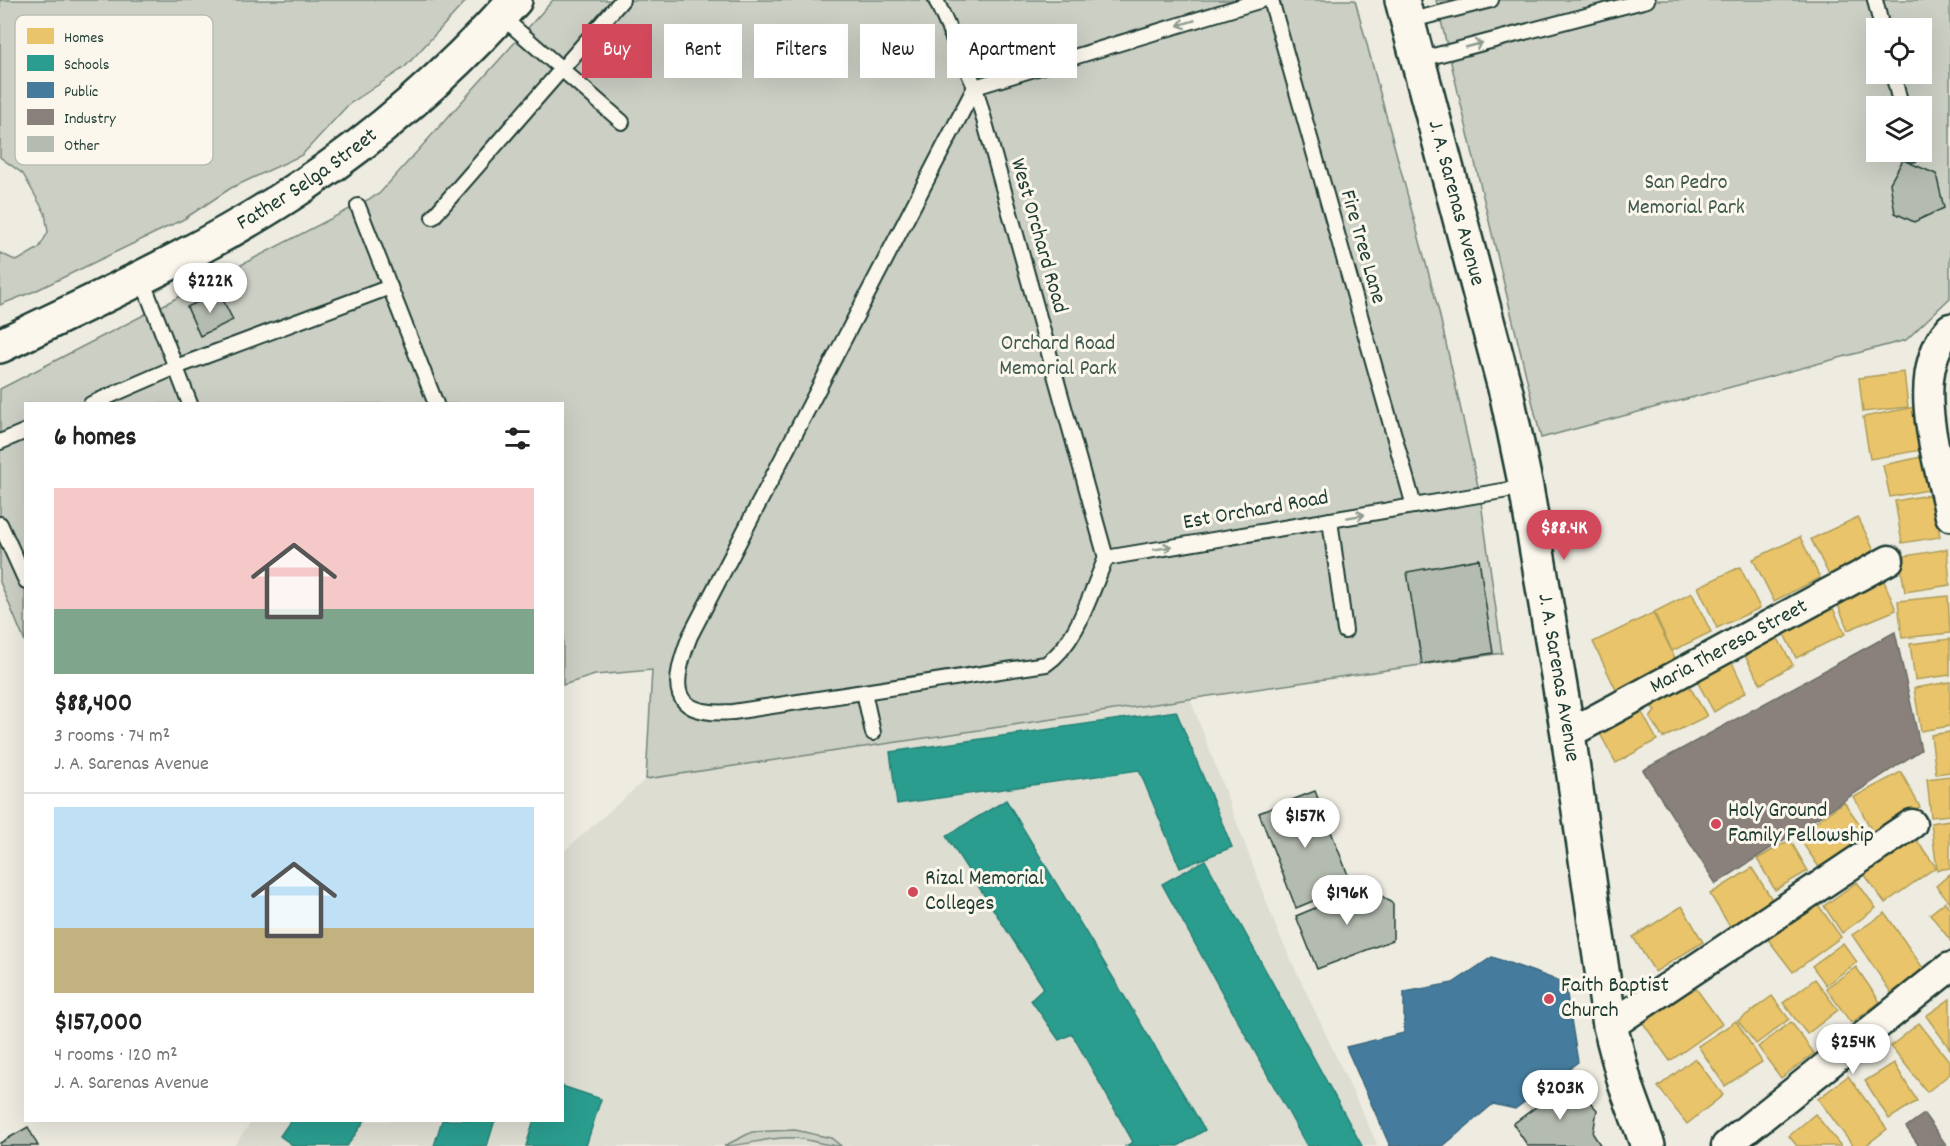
<!DOCTYPE html>
<html lang="en">
<head>
<meta charset="utf-8">
<style>
	body { margin:0; font-family:Dekko,sans-serif; background:#f6f6f6; color:#222; height:100vh; display:flex; flex-direction:column; font-size:22px; white-space:nowrap }
	* { box-sizing:border-box; margin:0 }
	p { font-size:20px; color:#767676 }
	.icon { flex:none; width:33px; height:33px; fill:none; stroke:currentColor; stroke-width:2; stroke-linecap:round; stroke-linejoin:round }
	.map { position:relative; flex:1; overflow:hidden }
	.drawer { position:absolute; left:24px; top:402px; width:540px; height:720px; display:flex; flex-direction:column; background:#fff; border-radius:0px; box-shadow:0 6px 24px #0002 }
	.drawer>* { flex:none }
	.guide { position:absolute; left:582px; top:24px; width:570px; height:54px; display:flex; gap:12px }
	.buttons { position:absolute; left:1866px; top:18px; display:grid; gap:12px }
	.buttons a { display:grid; place-items:center; width:66px; height:66px; border-radius:0px; background:#fff; box-shadow:0 6px 24px #0002; font-size:30px }
	.price { position:absolute; translate:-50% -51px; padding:0 14px; border-radius:21px; background:#fff; color:#222; font-size:20px; line-height:39px; filter:drop-shadow(0 2px 3px #0008) }
	.price::after { content:''; position:absolute; left:50%; top:36px; width:18px; height:14px; margin-left:-9px; background:inherit; clip-path:polygon(0 0,100% 0,50% 100%) }
	.price.on { background:#d1495b; color:#fff }
	ul { padding:0; list-style:none }
	li { display:grid; align-content:center; gap:12px; height:318px; padding:0 30px }
	li+li { border-top:2px solid #e0e0e0 }
	li span { display:grid; place-items:center; height:186px; border-radius:0px; color:#555 }
	li>.icon { margin-inline-start:auto }
	span .icon { width:108px; height:108px; fill:#fffc; stroke-width:1 }
	li b { font-size:26px }
	h2 { display:flex; justify-content:space-between; align-items:center; height:72px; padding:0 30px; font-size:26px }
	.tag { padding:0 21px; border-radius:0px; background:#fff; box-shadow:0 6px 24px #0002; font-size:21px; line-height:54px }
	.tag.on { background:#d1495b; color:#fff }
	.map>svg:first-child { display:block }
	.built { fill:#ddddd2 }
	.green { fill:#cbcfc4; stroke:#75867c; stroke-width:1.5; fill-rule:evenodd }
	.homes { fill:#e9c46a; stroke:#ac9c5a; stroke-width:1.5 }
	.schools { fill:#2a9d8f; stroke:#278074; stroke-width:1.5 }
	.public { fill:#457b9d; stroke:#3a687e; stroke-width:1.5 }
	.industry { fill:#8a817c; stroke:#6a6d66; stroke-width:1.5 }
	.building { fill:#b4bbb0; stroke:#1f3d34; stroke-width:1.5 }
	.lines { fill:none; stroke-linecap:round; stroke-linejoin:round }
	.service-casing { stroke:#1f3d34; stroke-width:18 }
	.minor-casing { stroke:#1f3d34; stroke-width:33 }
	.secondary-casing { stroke:#1f3d34; stroke-width:38 }
	.service { stroke:#fbf7ec; stroke-width:14 }
	.minor { stroke:#fbf7ec; stroke-width:28 }
	.secondary { stroke:#fbf7ec; stroke-width:33 }
	.oneway { stroke:#8d9a90 }
	.poi-dot { fill:#d1495b; stroke:#fbf7ec; stroke-width:2 }
	.labels { text-anchor:middle; dominant-baseline:central; stroke-width:6; stroke-linejoin:round; paint-order:stroke }
	.street-label { font-size:22px; fill:#1f3d34; stroke:#fbf7ec }
	.park-label { font-size:22px; fill:#415a51; stroke:#fbf7ec }
	.poi-label { font-size:22px; fill:#1f3d34; stroke:#fbf7ec; text-anchor:start }
	.key { fill:#fbf7ec; stroke:#b9bfb5; stroke-width:1.5 }
	.key-label { font-size:16px; fill:#1f3d34 }
</style>
</head>
<body>
<div class="map">
<svg width="1950" height="1146" viewBox="0 0 1950 1146">
	<rect width="100%" height="100%" fill="#eeece1"/>
	<filter id="ink" filterUnits="userSpaceOnUse"><feTurbulence type="fractalNoise" baseFrequency=".0167" numOctaves="2"/><feDisplacementMap in="SourceGraphic" scale="12" xChannelSelector="R" yChannelSelector="G"/><feConvolveMatrix kernelMatrix="1 2 1 2 8 2 1 2 1" color-interpolation-filters="sRGB"/></filter>
	<g filter="url(#ink)">
		<!-- built -->
		<path class="built" d="M 1190,698 L 1278,932 L 1378,1146 L 234,1146 L 252,1121 L 562,1120 L 563,852 L 646,779 Z"/>
		<!-- green -->
		<g class="green">
			<path d="M 0,0 L 467,0 L 405,67 L 348,105 L 302,155 L 231,188 L 184,219 L 35,291 L 0,305 L 0,253 L 17,261 L 39,248 L 48,232 L 45,213 L 23,174 L 0,157 Z"/>
			<path d="M 553,0 L 1355,0 L 1439,312 L 1480,495 L 1502,653 L 646,779 L 652,670 L 595,675 L 563,685 L 562,404 L 26,404 L 25,642 L 0,582 L 0,389 L 379,194 Z"/>
			<path d="M 1436,0 L 1950,0 L 1950,298 L 1906,340 L 1541,438 ZM 1876,28 L 1922,28 L 1922,74 L 1876,74 ZM 1876,106 L 1922,106 L 1922,152 L 1876,152 Z"/>
			<path d="M 795,1130 L 831,1138 L 841,1146 C 825,1146 810,1139 794,1138 C 769,1136 748,1146 724,1146 L 752,1132 Z"/>
		</g>
		<!-- homes -->
		<g class="homes">
			<path d="M 1904,372 L 1908,407 L 1863,412 L 1859,378 Z"/>
			<path d="M 1926,405 L 1933,448 L 1870,459 L 1863,417 Z"/>
			<path d="M 1922,457 L 1929,490 L 1890,497 L 1883,465 Z"/>
			<path d="M 1933,494 L 1940,537 L 1902,543 L 1895,501 Z"/>
			<path d="M 1858,517 L 1876,555 L 1830,577 L 1811,539 Z"/>
			<path d="M 1800,537 L 1820,578 L 1774,601 L 1753,559 Z"/>
			<path d="M 1947,549 L 1950,585 L 1905,592 L 1899,557 Z"/>
			<path d="M 1740,567 L 1760,608 L 1717,628 L 1698,587 Z"/>
			<path d="M 1882,576 L 1896,610 L 1848,630 L 1834,595 Z"/>
			<path d="M 1692,593 L 1711,632 L 1672,651 L 1654,612 Z"/>
			<path d="M 1948,596 L 1950,633 L 1902,638 L 1898,601 Z"/>
			<path d="M 1830,602 L 1845,634 L 1796,658 L 1780,626 Z"/>
			<path d="M 1653,613 L 1678,664 L 1618,694 L 1593,642 Z"/>
			<path d="M 1777,637 L 1793,665 L 1761,684 L 1745,656 Z"/>
			<path d="M 1950,639 L 1950,675 L 1915,680 L 1910,644 Z"/>
			<path d="M 1729,656 L 1746,692 L 1714,712 L 1694,676 Z"/>
			<path d="M 1685,679 L 1707,716 L 1663,738 L 1650,718 L 1655,711 L 1648,702 Z"/>
			<path d="M 1950,682 L 1950,726 L 1921,731 L 1914,688 Z"/>
			<path d="M 1639,707 L 1657,740 L 1616,763 L 1598,730 Z"/>
			<path d="M 1950,732 L 1950,772 L 1936,774 L 1931,735 Z"/>
			<path d="M 1901,772 L 1920,807 L 1873,833 L 1854,797 Z"/>
			<path d="M 1950,776 L 1950,815 L 1931,817 L 1927,779 Z"/>
			<path d="M 1844,802 L 1873,843 L 1825,876 L 1797,835 Z"/>
			<path d="M 1950,820 L 1950,868 L 1937,870 L 1931,823 Z"/>
			<path d="M 1915,838 L 1936,867 L 1885,903 L 1864,874 Z"/>
			<path d="M 1790,840 L 1808,871 L 1775,890 L 1757,859 Z"/>
			<path d="M 1752,868 L 1775,904 L 1732,930 L 1710,894 Z"/>
			<path d="M 1950,874 L 1950,903 L 1936,886 Z"/>
			<path d="M 1857,882 L 1876,908 L 1842,933 L 1824,906 Z"/>
			<path d="M 1816,902 L 1841,937 L 1793,972 L 1767,938 Z"/>
			<path d="M 1945,902 L 1950,909 L 1950,940 L 1930,914 Z"/>
			<path d="M 1682,906 L 1703,942 L 1655,972 L 1633,937 Z"/>
			<path d="M 1885,913 L 1925,971 L 1892,994 L 1852,935 Z"/>
			<path d="M 1843,943 L 1857,962 L 1826,985 L 1812,966 Z"/>
			<path d="M 1856,967 L 1880,1002 L 1851,1023 L 1826,988 Z"/>
			<path d="M 1815,979 L 1838,1010 L 1807,1034 L 1783,1003 Z"/>
			<path d="M 1692,983 L 1722,1024 L 1670,1061 L 1640,1019 Z"/>
			<path d="M 1772,996 L 1789,1019 L 1756,1044 L 1738,1021 Z"/>
			<path d="M 1950,999 L 1950,1049 L 1926,1016 Z"/>
			<path d="M 1736,1021 L 1762,1062 L 1725,1086 L 1698,1046 Z"/>
			<path d="M 1791,1022 L 1814,1053 L 1781,1078 L 1758,1047 Z"/>
			<path d="M 1919,1023 L 1950,1062 L 1950,1074 L 1927,1092 L 1891,1046 Z"/>
			<path d="M 1695,1058 L 1723,1095 L 1687,1124 L 1658,1087 Z"/>
			<path d="M 1894,1063 L 1917,1101 L 1889,1119 L 1865,1081 Z"/>
			<path d="M 1848,1076 L 1887,1129 L 1865,1146 L 1853,1146 L 1818,1099 Z"/>
			<path d="M 1815,1114 L 1841,1146 L 1797,1146 L 1789,1136 Z"/>
		</g>
		<!-- schools -->
		<g class="schools">
			<path d="M 1176,711 L 1232,847 L 1180,868 L 1139,770 L 897,804 L 890,752 Z"/>
			<path d="M 1006,800 L 1205,1130 L 1178,1146 L 1126,1146 L 1133,1142 L 1072,1034 L 1059,1040 L 1031,1000 L 1044,988 L 946,836 Z"/>
			<path d="M 1205,860 L 1362,1146 L 1307,1146 L 1162,884 Z"/>
			<path d="M 562,1086 L 601,1099 L 586,1146 L 526,1146 L 534,1120 L 562,1120 Z"/>
			<path d="M 291,1120 L 365,1120 L 347,1146 L 294,1146 L 280,1136 Z"/>
			<path d="M 442,1120 L 495,1120 L 487,1146 L 434,1146 Z"/>
		</g>
		<!-- public -->
		<path class="public" d="M 1492,957 L 1565,983 L 1578,1062 L 1515,1109 L 1493,1104 L 1443,1146 L 1390,1146 L 1346,1047 L 1404,1033 L 1404,992 L 1453,983 Z"/>
		<!-- industry -->
		<g class="industry">
			<path d="M 1895,632 L 1921,750 L 1716,884 L 1643,770 Z"/>
			<path d="M 1924,1114 L 1947,1146 L 1919,1146 L 1906,1127 Z"/>
		</g>
		<!-- building -->
		<g class="building">
			<path d="M 1903,160 L 1936,174 L 1944,208 L 1914,222 L 1895,213 L 1890,183 Z"/>
			<path d="M 219,292 L 233,320 L 200,336 L 187,307 Z"/>
			<path d="M 1479,559 L 1493,653 L 1422,664 L 1407,572 Z"/>
			<path d="M 1315,791 L 1352,885 L 1296,908 L 1259,813 Z"/>
			<path d="M 1368,886 L 1393,904 L 1393,940 L 1317,969 L 1296,916 Z"/>
			<path d="M 1571,1081 L 1597,1110 L 1593,1134 L 1601,1146 L 1528,1146 L 1513,1124 Z"/>
			<path d="M 28,1127 L 38,1146 L 0,1146 L 0,1143 Z"/>
		</g>
		<g class="lines">
			<defs>
				<g id="service">
					<path d="M 936,0 L 975,87 L 1106,558"/>
					<path d="M 1271,0 L 1414,506"/>
					<path d="M 1875,0 L 1882,28"/>
					<path d="M 501,16 L 622,122"/>
					<path d="M 1408,21 L 1491,0"/>
					<path d="M 1418,60 L 1647,0"/>
					<path d="M 1893,74 L 1901,106"/>
					<path d="M 1913,152 L 1913,154"/>
					<path d="M 358,206 L 436,404"/>
					<path d="M 433,217 L 622,0"/>
					<path d="M 141,277 L 190,404"/>
					<path d="M 91,404 L 176,367 L 390,287"/>
					<path d="M 0,442 L 26,431"/>
					<path d="M 1330,520 L 1345,631"/>
					<path d="M 0,524 L 26,581"/>
					<path d="M 1106,558 C 1090,593 1078,642 1046,664 L 733,712 C 668,717 671,685 690,636 L 975,87 L 1262,0"/>
					<path d="M 1106,558 L 1526,487"/>
					<path d="M 864,692 L 873,733"/>
				</g>
				<g id="minor">
					<path d="M 1950,328 C 1907,375 1939,461 1950,516"/>
					<path id="s1" d="M 1568,734 L 1889,560"/>
					<path d="M 1610,1026 L 1912,824"/>
					<path d="M 1726,1146 L 1950,967"/>
				</g>
				<g id="secondary">
					<path id="s2" d="M 1402,0 L 1507,396 L 1526,487 L 1568,734 L 1610,1026 L 1625,1083 L 1648,1146"/>
					<path id="s3" d="M 0,346 C 103,296 209,249 304,185 C 383,132 452,70 515,0"/>
				</g>
			</defs>
			<!-- service casing -->
			<use href="#service" class="service-casing"/>
			<!-- minor casing -->
			<use href="#minor" class="minor-casing"/>
			<!-- secondary casing -->
			<use href="#secondary" class="secondary-casing"/>
			<!-- service -->
			<use href="#service" class="service"/>
			<!-- minor -->
			<use href="#minor" class="minor"/>
			<!-- secondary -->
			<use href="#secondary" class="secondary"/>
		</g>
		<!-- one-way arrows -->
		<defs><path id="oneway-shaft" d="M-6 0H5M1.5-3L5.5 0L1.5 3" fill="none" stroke-width="1.6" stroke-linecap="round" stroke-linejoin="round" transform="scale(1.5)"/></defs>
		<g class="oneway">
			<use href="#oneway-shaft" transform="translate(1186 23) rotate(163)"/>
			<use href="#oneway-shaft" transform="translate(1474 45) rotate(-15)"/>
			<use href="#oneway-shaft" transform="translate(1356 516) rotate(-10)"/>
			<use href="#oneway-shaft" transform="translate(1163 548) rotate(-10)"/>
		</g>
	</g>
	<!-- markers -->
	<g class="poi-dot">
		<circle cx="1716" cy="824" r="6"/>
		<circle cx="913" cy="892" r="6"/>
		<circle cx="1549" cy="999" r="6"/>
	</g>
	<g class="labels">
		<!-- street labels -->
		<g class="street-label">
			<text stroke="none"><textPath href="#s3" startOffset="350">Father Selga Street</textPath></text>
			<text stroke="none"><textPath href="#s2" startOffset="210">J. A. Sarenas Avenue</textPath></text>
			<text transform="translate(1038 236) rotate(74)">West Orchard Road</text>
			<text transform="translate(1362 247) rotate(74)">Fire Tree Lane</text>
			<text transform="translate(1256 511) rotate(-10)">Est Orchard Road</text>
			<text stroke="none"><textPath href="#s1" startOffset="183">Maria Theresa Street</textPath></text>
			<text stroke="none"><textPath href="#s2" startOffset="696">J. A. Sarenas Avenue</textPath></text>
		</g>
		<!-- park labels -->
		<g class="park-label">
			<text x="1686" y="183">San Pedro<tspan x="1686" dy="25">Memorial Park</tspan></text>
			<text x="1058" y="344">Orchard Road<tspan x="1058" dy="25">Memorial Park</tspan></text>
		</g>
		<!-- poi labels -->
		<g class="poi-label">
			<text x="1728" y="811">Holy Ground<tspan x="1728" dy="25">Family Fellowship</tspan></text>
			<text x="925" y="879">Rizal Memorial<tspan x="925" dy="25">Colleges</tspan></text>
			<text x="1561" y="986">Faith Baptist<tspan x="1561" dy="25">Church</tspan></text>
		</g>
	</g>
	<!-- legend -->
	<rect x="15" y="15" width="198" height="150" rx="9" class="key"/>
	<rect x="27" y="28" width="27" height="16" fill="#e9c46a"/>
	<rect x="27" y="55" width="27" height="16" fill="#2a9d8f"/>
	<rect x="27" y="82" width="27" height="16" fill="#457b9d"/>
	<rect x="27" y="109" width="27" height="16" fill="#8a817c"/>
	<rect x="27" y="136" width="27" height="16" fill="#b4bbb0"/>
	<g class="key-label">
		<text x="64" y="42">Homes</text>
		<text x="64" y="69">Schools</text>
		<text x="64" y="96">Public</text>
		<text x="64" y="123">Industry</text>
		<text x="64" y="150">Other</text>
	</g>
</svg>
<div class="buttons">
<a><svg class="icon" aria-label="locate" viewBox="0 0 24 24"><circle cx="12" cy="12" r="6"/><path d="M12 2v4M12 18v4M2 12h4M18 12h4"/></svg></a>
<a><svg class="icon" aria-label="layers" viewBox="0 0 24 24"><path d="M12 4l9 5-9 5-9-5zM3 14l9 5 9-5"/></svg></a>
</div>
<b class="price" style="left:210px;top:314px">$222K</b>
<b class="price on" style="left:1564px;top:561px">$88.4K</b>
<b class="price" style="left:1305px;top:849px">$157K</b>
<b class="price" style="left:1347px;top:926px">$196K</b>
<b class="price" style="left:1853px;top:1075px">$254K</b>
<b class="price" style="left:1560px;top:1121px">$203K</b>
<div class="guide">
<a class="tag on">Buy</a>
<a class="tag">Rent</a>
<a class="tag">Filters</a>
<a class="tag">New</a>
<a class="tag">Apartment</a>
</div>
<section class="drawer">
<h2>6 homes<svg class="icon" aria-label="filters" viewBox="0 0 24 24"><path d="M4 7h16M4 17h16"/><circle cx="9" cy="7" r="2"/><circle cx="15" cy="17" r="2"/></svg></h2>
<ul>
<li><span style="background:linear-gradient(#f6c9c9 65%,#7fa58c 0)"><svg class="icon" aria-label="home" viewBox="0 0 24 24"><path d="M3 11l9-7 9 7M6 9v11h12V9"/></svg></span><div><b>$88,400</b><p>3 rooms · 74 m²</p><p>J. A. Sarenas Avenue</p></div></li>
<li><span style="background:linear-gradient(#bfe0f5 65%,#c2b280 0)"><svg class="icon" aria-label="home" viewBox="0 0 24 24"><path d="M3 11l9-7 9 7M6 9v11h12V9"/></svg></span><div><b>$157,000</b><p>4 rooms · 120 m²</p><p>J. A. Sarenas Avenue</p></div></li>
</ul>
</section>
</div>
</body>
</html>
